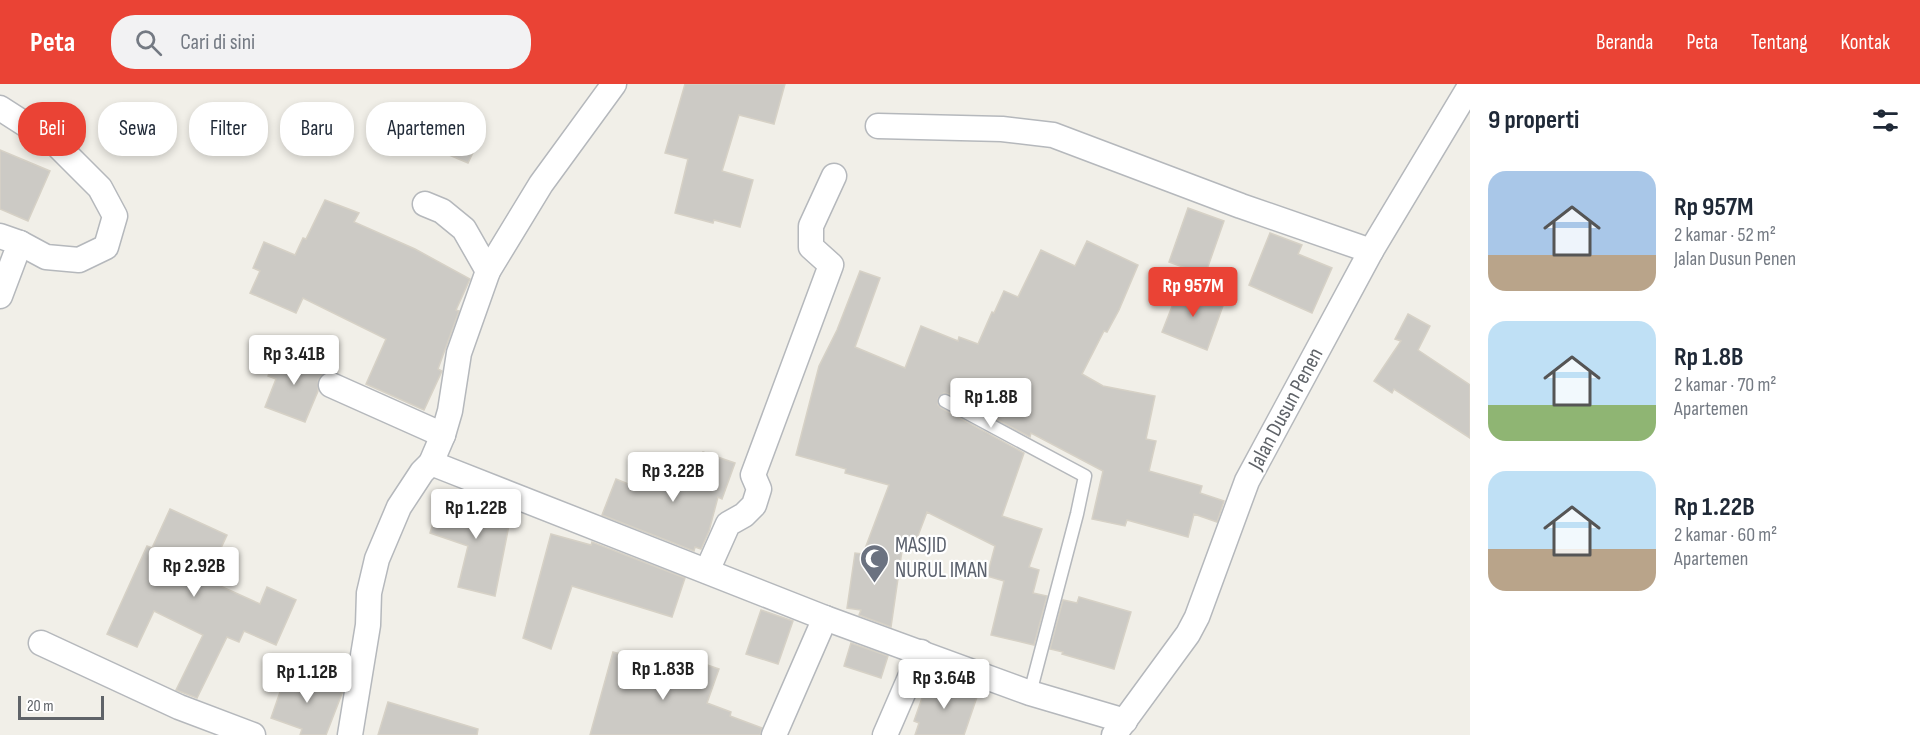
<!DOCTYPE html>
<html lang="id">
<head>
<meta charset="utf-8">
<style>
	body { margin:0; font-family:"Sofia Sans Condensed",sans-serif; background:#f2f2f3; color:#1f2937; height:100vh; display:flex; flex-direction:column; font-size:22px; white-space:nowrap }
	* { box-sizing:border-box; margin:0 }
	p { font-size:20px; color:#747a83 }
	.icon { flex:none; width:33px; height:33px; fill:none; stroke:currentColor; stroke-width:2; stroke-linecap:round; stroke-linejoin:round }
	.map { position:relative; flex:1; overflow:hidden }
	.drawer { display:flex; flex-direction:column; background:#fff; width:450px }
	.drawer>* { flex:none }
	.top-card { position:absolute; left:18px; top:18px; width:570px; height:54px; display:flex; gap:12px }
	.scale { position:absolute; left:18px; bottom:15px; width:86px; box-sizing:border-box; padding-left:6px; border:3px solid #5f6368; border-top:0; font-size:16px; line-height:21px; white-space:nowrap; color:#5f6368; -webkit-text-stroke:4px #fff; paint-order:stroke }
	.price { position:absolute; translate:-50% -51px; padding:0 14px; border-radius:6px; background:#fff; color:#222; font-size:20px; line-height:39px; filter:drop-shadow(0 2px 3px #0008) }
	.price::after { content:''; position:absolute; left:50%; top:36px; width:18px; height:14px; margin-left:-9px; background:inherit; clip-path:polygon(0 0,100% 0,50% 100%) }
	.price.selected { background:#ea4335; color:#fff }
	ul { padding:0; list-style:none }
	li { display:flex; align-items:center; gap:18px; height:150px; padding:0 18px }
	li span { display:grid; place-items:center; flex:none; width:168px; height:120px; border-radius:18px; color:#555 }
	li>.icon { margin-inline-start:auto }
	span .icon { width:72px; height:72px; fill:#fffc; stroke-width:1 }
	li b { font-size:26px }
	h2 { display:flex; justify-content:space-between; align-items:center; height:72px; padding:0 18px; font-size:26px }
	.tag { padding:0 21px; border-radius:24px; background:#fff; box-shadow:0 3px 9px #0003; font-size:21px; line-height:54px }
	.tag.selected { background:#ea4335; color:#fff }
	header { display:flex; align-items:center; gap:36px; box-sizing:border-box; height:84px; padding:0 30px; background:#ea4335; color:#fff }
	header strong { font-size:28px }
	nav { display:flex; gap:33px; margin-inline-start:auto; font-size:21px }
	.search { width:420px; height:54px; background:#f2f2f3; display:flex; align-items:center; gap:15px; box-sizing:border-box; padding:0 21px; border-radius:24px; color:#747a83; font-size:22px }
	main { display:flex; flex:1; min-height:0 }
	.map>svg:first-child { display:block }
	.building { fill:#cccac5; stroke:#d6d1c6; stroke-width:1.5 }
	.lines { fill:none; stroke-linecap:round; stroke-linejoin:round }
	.service-casing { stroke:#b5b8bc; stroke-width:15 }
	.minor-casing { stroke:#b5b8bc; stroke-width:27 }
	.service { stroke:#fff; stroke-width:12 }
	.minor { stroke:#fff; stroke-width:24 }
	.labels { text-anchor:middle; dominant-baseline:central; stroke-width:4.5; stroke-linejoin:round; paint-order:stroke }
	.street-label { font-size:22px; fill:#5f6368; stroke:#fff }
	.worship-label { font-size:22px; fill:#5b616d; stroke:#fff; text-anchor:start }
</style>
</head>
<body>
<header>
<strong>Peta</strong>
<div class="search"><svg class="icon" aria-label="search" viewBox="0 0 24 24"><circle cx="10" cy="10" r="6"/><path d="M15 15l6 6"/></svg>Cari di sini</div>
<nav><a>Beranda</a><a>Peta</a><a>Tentang</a><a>Kontak</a></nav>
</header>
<main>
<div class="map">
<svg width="1470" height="651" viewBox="0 0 1470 651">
	<rect width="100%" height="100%" fill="#f1efe8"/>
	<!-- building -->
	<g class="building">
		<path d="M 685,0 L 785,0 L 774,40 L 739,31 L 722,87 L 753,96 L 740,143 L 714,136 L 713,139 L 675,129 L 688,75 L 665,69 Z"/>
		<path d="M 457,49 L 478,58 L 468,79 L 447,70 Z"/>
		<path d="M 0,66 L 50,87 L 28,137 L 0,125 Z"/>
		<path d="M 325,116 L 359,129 L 354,138 L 415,165 L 470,195 L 456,226 L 459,227 L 438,285 L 442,287 L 424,326 L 366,300 L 386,255 L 303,214 L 296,229 L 250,209 L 260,187 L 253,184 L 264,158 L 295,171 L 303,154 L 306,155 Z"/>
		<path d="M 1188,124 L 1224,137 L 1205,191 L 1169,178 Z"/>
		<path d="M 1270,149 L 1302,161 L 1298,170 L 1332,184 L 1312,229 L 1249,201 Z"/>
		<path d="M 1087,157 L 1138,181 L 1119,226 L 1107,248 L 1104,247 L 1082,290 L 1103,302 L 1155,312 L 1146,355 L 1156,357 L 1149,387 L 1202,402 L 1200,409 L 1224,417 L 1217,438 L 1194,430 L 1188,453 L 1127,436 L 1125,442 L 1092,435 L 1103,387 L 1031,349 L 1030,353 L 949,310 L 944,309 L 938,314 L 938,321 L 941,324 L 1024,369 L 1002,432 L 1042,445 L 1029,483 L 1039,486 L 1033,509 L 1047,512 L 1034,561 L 991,551 L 1004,497 L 987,492 L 995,462 L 927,428 L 916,457 L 904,453 L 891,543 L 859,531 L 861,526 L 847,524 L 855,469 L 863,470 L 889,401 L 845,389 L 846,385 L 796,371 L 819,282 L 837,246 L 860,187 L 880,194 L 855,263 L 905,284 L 921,242 L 958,257 L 959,253 L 978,260 L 992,228 L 994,229 L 1004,207 L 1018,213 L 1041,166 L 1075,182 Z"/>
		<path d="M 1180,202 L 1224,219 L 1207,266 L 1162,248 Z"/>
		<path d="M 1408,230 L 1430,242 L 1418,266 L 1470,301 L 1470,354 L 1394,305 L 1392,309 L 1374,297 L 1401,257 L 1395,255 Z"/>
		<path d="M 278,266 L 327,285 L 318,296 L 318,307 L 305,338 L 265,323 L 276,295 L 268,292 Z"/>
		<path d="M 703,368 L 735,379 L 722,415 L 718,413 L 709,447 L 701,465 L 695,463 L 694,467 L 602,431 L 616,395 L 638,404 L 645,385 L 688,401 L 693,387 L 696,388 Z"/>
		<path d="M 441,414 L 475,424 L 476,417 L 500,421 L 512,426 L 495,512 L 458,503 L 468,462 L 430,449 Z"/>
		<path d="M 170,425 L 227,451 L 209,490 L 221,495 L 218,501 L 260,520 L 267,503 L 296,516 L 276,561 L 244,547 L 239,558 L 227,553 L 197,614 L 176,606 L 203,551 L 154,527 L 137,563 L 107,550 L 147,462 L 152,464 Z"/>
		<path d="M 551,450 L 591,461 L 592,458 L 685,494 L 672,533 L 572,502 L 551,565 L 523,554 Z"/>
		<path d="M 1079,513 L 1131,528 L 1114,585 L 1062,570 L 1063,568 L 1050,565 L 1063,516 L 1077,519 Z"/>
		<path d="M 761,526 L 793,537 L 778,580 L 746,570 Z"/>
		<path d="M 851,559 L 888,572 L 881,594 L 844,582 Z"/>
		<path d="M 613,568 L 677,585 L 681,572 L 719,585 L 707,619 L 731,628 L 730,632 L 762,644 L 760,651 L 590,651 Z"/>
		<path d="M 288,585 L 343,607 L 326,651 L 300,651 L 302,645 L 271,634 Z"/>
		<path d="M 929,594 L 978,610 L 964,651 L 915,651 L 919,639 L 914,637 Z"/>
		<path d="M 388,618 L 478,645 L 477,651 L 378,651 Z"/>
	</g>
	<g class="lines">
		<defs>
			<path id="service" d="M 945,317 L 1085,392 L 1077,430 L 1030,609"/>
			<g id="minor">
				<path d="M 0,24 L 56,60 L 100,104 L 115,132 L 106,163 L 79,176 L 46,173 L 20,159"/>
				<path d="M 878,42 L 1002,45 L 1053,51 L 1241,122 L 1371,167"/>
				<path d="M 425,120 L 442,127 L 464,145 L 488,187"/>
				<path d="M 0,152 L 20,159 L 0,212"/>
				<path d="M 331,301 L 443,351"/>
				<path d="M 431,379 L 825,534 L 1030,609 L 1125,637"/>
				<path d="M 707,487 L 728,440 L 744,431 L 754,421 L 759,405 L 753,391 L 831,181 L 811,163 L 811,142 L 834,92"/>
				<path d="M 41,559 L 179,623 L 253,651"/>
				<path d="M 350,651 L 368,541 L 369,509 L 377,475 L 399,423 L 422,388 L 431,379 L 443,351 L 450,327 L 459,269 L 488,187 L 541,100 L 614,0"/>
				<path d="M 774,651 L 825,534"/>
				<path d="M 885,651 L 921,568"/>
				<path d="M 1114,651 L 1188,550 L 1197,533 L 1247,397 L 1371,167 L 1470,2"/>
			</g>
		</defs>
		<!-- service casing -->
		<use href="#service" class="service-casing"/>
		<!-- minor casing -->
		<use href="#minor" class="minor-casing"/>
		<!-- service -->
		<use href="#service" class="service"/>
		<!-- minor -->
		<use href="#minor" class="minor"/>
	</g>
	<!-- icons -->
	<defs>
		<symbol id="mosque-pin" viewBox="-11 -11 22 30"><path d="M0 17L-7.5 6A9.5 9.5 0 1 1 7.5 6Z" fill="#6b7280" stroke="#fff"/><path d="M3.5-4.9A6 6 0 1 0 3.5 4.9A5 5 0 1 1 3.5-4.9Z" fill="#fff"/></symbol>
	</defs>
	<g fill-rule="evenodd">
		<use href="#mosque-pin" x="858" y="458" width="33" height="45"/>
	</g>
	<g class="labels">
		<!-- street labels -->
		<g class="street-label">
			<text transform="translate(1286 325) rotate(-62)">Jalan Dusun Penen</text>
		</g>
		<!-- worship labels -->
		<g class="worship-label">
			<text x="895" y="461">MASJID<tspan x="895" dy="25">NURUL IMAN</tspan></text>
		</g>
	</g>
</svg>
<div class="scale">20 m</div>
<b class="price selected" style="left:1193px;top:234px">Rp 957M</b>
<b class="price" style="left:294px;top:302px">Rp 3.41B</b>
<b class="price" style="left:991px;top:345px">Rp 1.8B</b>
<b class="price" style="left:673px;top:419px">Rp 3.22B</b>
<b class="price" style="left:476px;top:456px">Rp 1.22B</b>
<b class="price" style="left:194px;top:514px">Rp 2.92B</b>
<b class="price" style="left:663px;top:617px">Rp 1.83B</b>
<b class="price" style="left:307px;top:620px">Rp 1.12B</b>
<b class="price" style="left:944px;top:626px">Rp 3.64B</b>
<div class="top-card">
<a class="tag selected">Beli</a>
<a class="tag">Sewa</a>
<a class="tag">Filter</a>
<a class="tag">Baru</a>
<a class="tag">Apartemen</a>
</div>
</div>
<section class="drawer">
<h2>9 properti<svg class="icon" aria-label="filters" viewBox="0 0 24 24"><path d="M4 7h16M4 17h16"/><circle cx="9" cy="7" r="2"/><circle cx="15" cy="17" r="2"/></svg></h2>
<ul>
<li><span style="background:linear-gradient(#a9c7e8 70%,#b9a48a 0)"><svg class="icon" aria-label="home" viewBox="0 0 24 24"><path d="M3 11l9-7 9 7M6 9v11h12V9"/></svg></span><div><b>Rp 957M</b><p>2 kamar · 52 m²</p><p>Jalan Dusun Penen</p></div></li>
<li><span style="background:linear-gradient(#bfe0f5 70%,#8fb573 0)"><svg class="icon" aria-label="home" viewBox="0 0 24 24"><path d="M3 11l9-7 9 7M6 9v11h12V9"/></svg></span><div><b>Rp 1.8B</b><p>2 kamar · 70 m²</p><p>Apartemen</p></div></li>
<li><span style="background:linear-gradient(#bfe0f5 65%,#b9a48a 0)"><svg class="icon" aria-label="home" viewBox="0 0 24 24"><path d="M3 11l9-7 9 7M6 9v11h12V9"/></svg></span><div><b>Rp 1.22B</b><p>2 kamar · 60 m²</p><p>Apartemen</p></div></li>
</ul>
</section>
</main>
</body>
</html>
